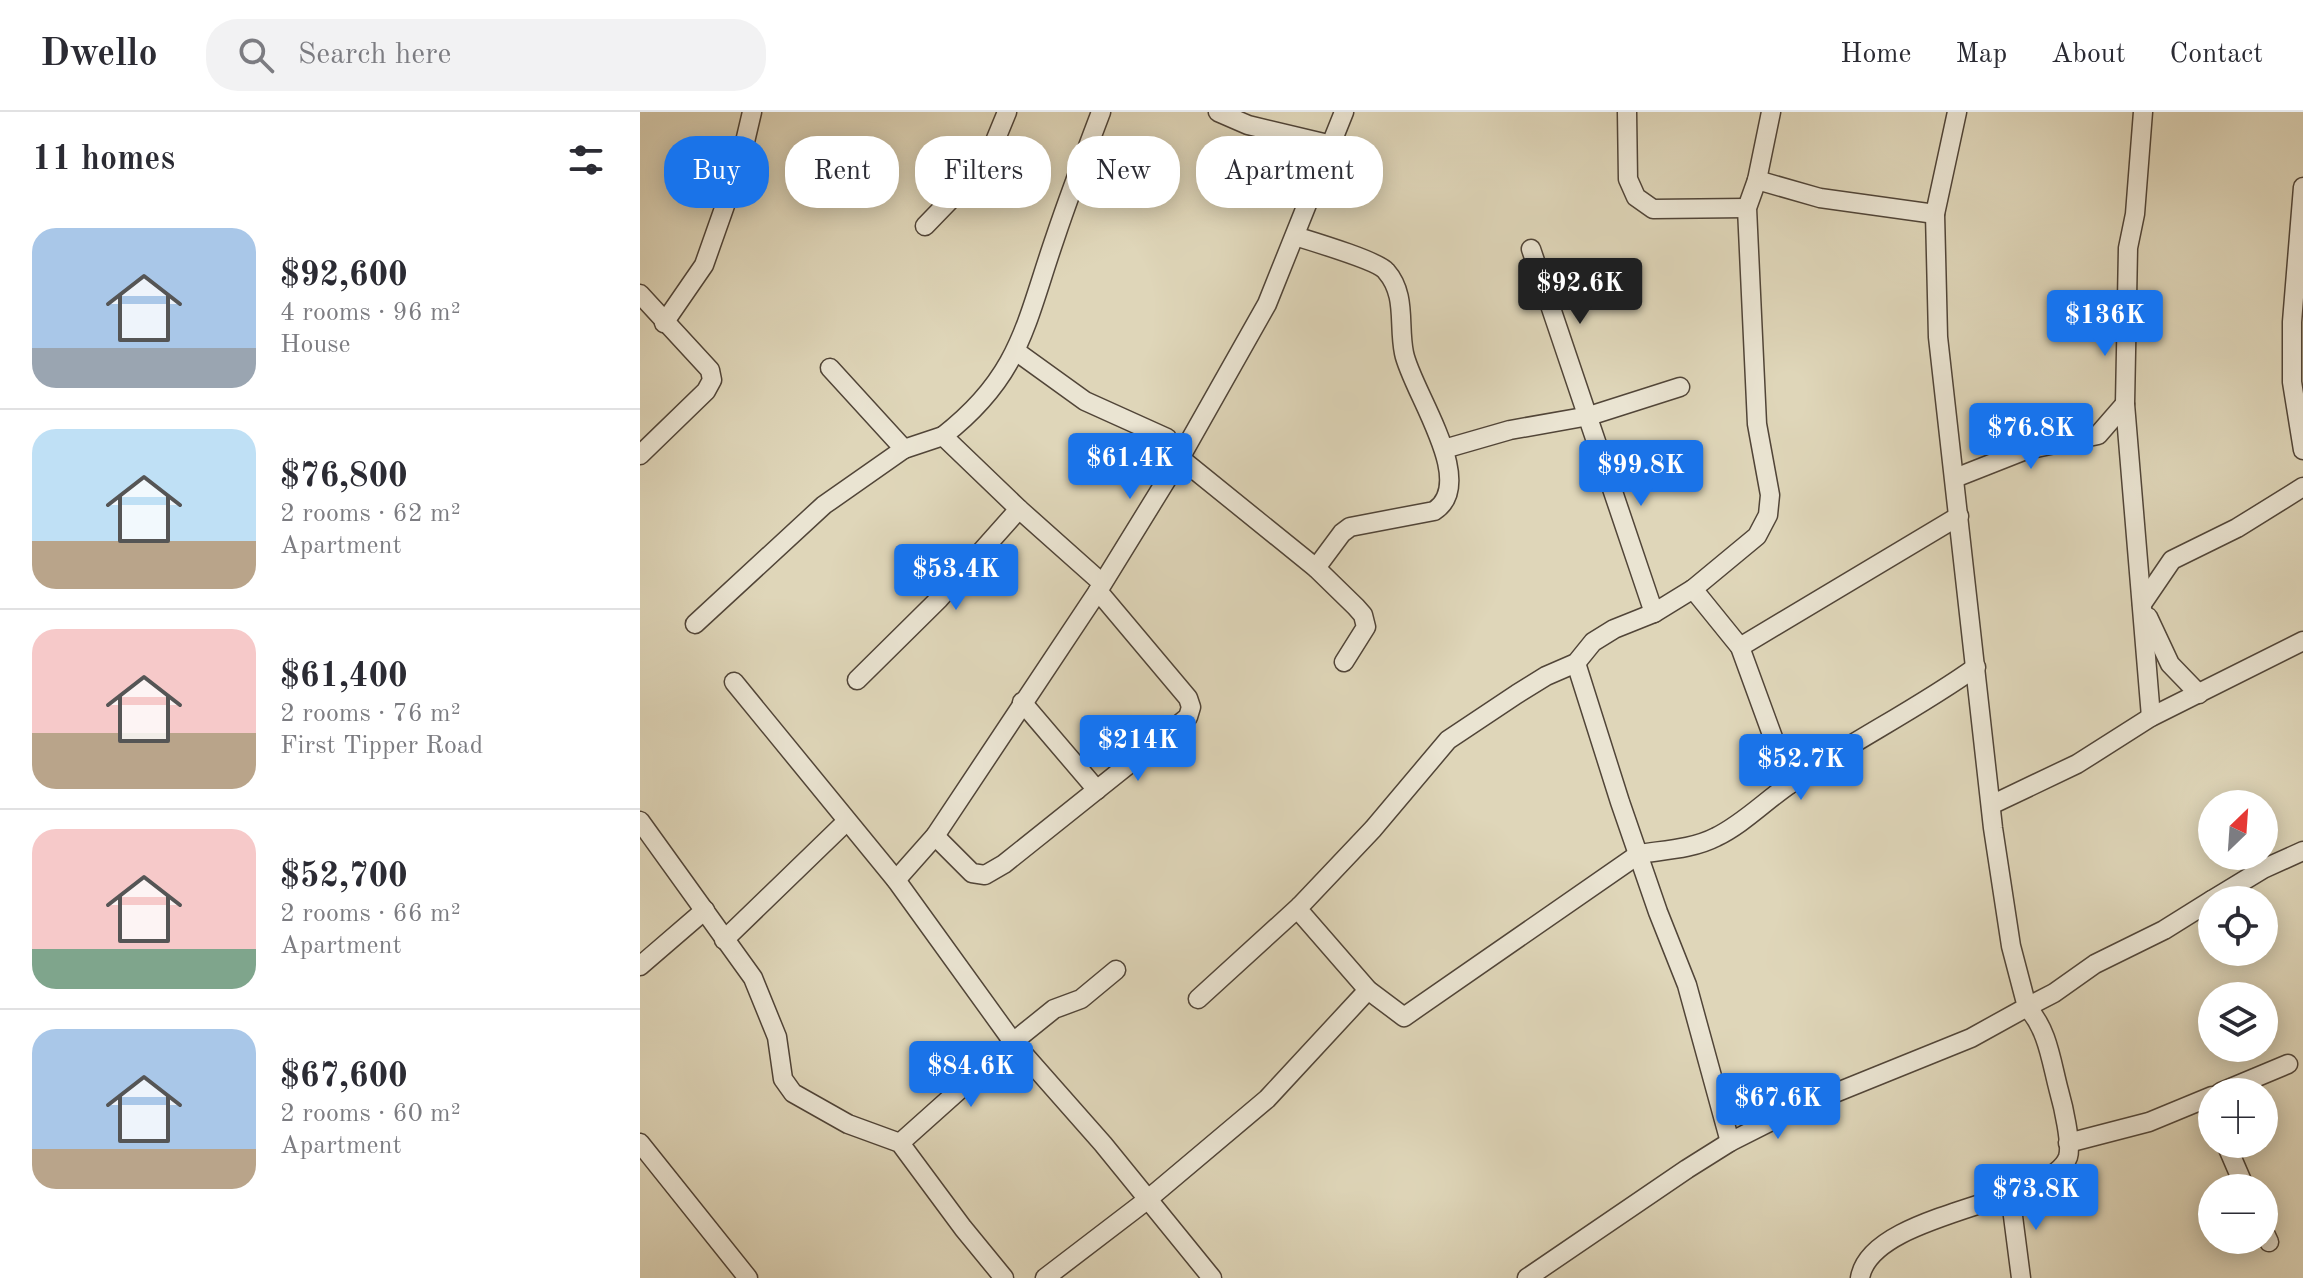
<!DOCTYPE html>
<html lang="en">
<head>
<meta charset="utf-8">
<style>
	body { margin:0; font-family:"Old Standard TT",serif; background:#f2f2f3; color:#2b2b33; height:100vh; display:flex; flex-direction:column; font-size:30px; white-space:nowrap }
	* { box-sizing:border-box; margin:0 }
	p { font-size:26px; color:#7c7c81 }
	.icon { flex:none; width:44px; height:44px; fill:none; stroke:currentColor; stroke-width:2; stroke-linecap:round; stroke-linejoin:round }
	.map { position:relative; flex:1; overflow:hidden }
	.drawer { display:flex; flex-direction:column; background:#fff; width:640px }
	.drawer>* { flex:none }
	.top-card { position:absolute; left:24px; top:24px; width:760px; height:72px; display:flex; gap:16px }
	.needle { width:52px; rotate:25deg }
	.controls { position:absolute; left:1558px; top:678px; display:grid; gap:16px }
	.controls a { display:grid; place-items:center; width:80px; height:80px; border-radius:50%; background:#fff; box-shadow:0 4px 20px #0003; font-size:40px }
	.price { position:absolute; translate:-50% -68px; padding:0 18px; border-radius:8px; background:#1a73e8; color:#fff; font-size:26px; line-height:52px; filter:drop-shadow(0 2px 4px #0008) }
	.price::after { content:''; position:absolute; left:50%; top:48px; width:24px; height:18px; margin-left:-12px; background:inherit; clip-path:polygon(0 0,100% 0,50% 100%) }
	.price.active { background:#222; color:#fff }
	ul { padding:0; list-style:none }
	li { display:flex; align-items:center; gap:24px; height:200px; padding:0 32px }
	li+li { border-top:2px solid #e1e1e2 }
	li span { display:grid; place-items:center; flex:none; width:224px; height:160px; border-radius:24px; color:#555 }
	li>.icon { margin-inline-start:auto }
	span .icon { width:96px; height:96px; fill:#fffc; stroke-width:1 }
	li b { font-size:34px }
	h2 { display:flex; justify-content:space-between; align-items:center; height:96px; padding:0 32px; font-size:34px }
	.pill { padding:0 28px; border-radius:32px; background:#fff; box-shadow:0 4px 20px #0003; font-size:28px; line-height:72px }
	.pill.active { background:#1a73e8; color:#fff }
	header { display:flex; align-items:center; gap:48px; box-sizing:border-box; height:112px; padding:0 40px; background:#fff; border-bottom:2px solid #e1e1e2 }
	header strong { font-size:38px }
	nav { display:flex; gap:44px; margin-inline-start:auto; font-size:28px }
	.search { width:560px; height:72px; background:#f2f2f3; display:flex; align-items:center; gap:20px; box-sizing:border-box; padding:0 28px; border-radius:32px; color:#7c7c81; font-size:30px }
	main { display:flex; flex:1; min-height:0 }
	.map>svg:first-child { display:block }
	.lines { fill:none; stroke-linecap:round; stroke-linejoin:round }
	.minor-casing { stroke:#514538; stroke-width:21 }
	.minor { stroke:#eae4d2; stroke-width:18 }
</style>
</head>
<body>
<header>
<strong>Dwello</strong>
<div class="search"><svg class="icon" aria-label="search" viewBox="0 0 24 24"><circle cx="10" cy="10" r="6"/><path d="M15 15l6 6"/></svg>Search here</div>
<nav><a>Home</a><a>Map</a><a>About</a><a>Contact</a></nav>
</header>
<main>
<section class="drawer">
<h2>11 homes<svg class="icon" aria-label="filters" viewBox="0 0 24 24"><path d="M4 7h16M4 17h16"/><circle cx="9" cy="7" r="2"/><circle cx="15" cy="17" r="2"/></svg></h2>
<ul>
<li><span style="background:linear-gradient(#a9c7e8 75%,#9aa5b1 0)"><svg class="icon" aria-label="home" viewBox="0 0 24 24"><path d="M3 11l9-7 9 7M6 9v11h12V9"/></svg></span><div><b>$92,600</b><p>4 rooms · 96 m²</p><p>House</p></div></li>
<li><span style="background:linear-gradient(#bfe0f5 70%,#b9a48a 0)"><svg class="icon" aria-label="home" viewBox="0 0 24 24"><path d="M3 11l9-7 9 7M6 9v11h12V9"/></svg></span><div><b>$76,800</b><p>2 rooms · 62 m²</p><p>Apartment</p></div></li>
<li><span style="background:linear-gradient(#f6c9c9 65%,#b9a48a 0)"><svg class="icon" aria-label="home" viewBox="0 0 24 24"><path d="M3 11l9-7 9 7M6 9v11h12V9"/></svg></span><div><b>$61,400</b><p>2 rooms · 76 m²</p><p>First Tipper Road</p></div></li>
<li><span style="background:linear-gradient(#f6c9c9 75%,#7fa58c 0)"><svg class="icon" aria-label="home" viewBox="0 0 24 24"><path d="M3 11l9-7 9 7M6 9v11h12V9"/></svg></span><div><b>$52,700</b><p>2 rooms · 66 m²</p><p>Apartment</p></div></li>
<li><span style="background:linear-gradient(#a9c7e8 75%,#b9a48a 0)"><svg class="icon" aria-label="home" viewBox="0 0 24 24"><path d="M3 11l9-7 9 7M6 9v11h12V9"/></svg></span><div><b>$67,600</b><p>2 rooms · 60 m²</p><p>Apartment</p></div></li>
</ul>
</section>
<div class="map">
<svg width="1663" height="1166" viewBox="0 0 1663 1166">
	<rect width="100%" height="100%" fill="#dfd6b9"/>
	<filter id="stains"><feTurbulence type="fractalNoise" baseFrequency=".0025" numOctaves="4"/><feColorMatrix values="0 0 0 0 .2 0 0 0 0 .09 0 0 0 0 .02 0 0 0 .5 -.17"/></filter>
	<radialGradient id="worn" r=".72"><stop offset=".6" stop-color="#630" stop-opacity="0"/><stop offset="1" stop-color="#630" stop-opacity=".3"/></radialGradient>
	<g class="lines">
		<defs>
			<g id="minor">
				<path d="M 578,0 L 608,13 L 692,33"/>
				<path d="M 987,0 L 988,67 L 996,85 L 1013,97 L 1107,96"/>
				<path d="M 1131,0 L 1117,68 L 1107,96 L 1117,312 L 1130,383 L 1128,403 L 1117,424 L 1053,477 L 1014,501 L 974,517 L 953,530 L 936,551 L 906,564 L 877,582 L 808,628 L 733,717 L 660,794 L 661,801 L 728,878 L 764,905 L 999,742 C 1024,738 1053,737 1076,725 C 1103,712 1125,689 1150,672 C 1210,630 1276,598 1336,555"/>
				<path d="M 1503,0 L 1495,102 L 1488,136 L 1485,292 L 1511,605"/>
				<path d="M 1117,68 L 1180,86 L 1295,102"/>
				<path d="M 1663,75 L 1652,210 L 1652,270 L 1663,338"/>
				<path d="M 285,114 L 346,51 L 367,0"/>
				<path d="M 655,124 C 671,129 738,149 746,159 C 767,183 758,212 764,241 C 771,278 839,371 794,399 L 710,415 L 702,421 L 676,456"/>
				<path d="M 891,137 L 1014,501"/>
				<path d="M 0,182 L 70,258 L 72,268 L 66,279 L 0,343"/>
				<path d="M 24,211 L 64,153 L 100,51 L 112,0"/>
				<path d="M 377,240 L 445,289 L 527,326"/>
				<path d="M 190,256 L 264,337"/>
				<path d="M 303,324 C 380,264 385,213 415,126 C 429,84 445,42 461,0"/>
				<path d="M 804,337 L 870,318 L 949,304 L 1040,275"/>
				<path d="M 540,346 L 676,456 L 716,495 L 723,503 L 726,515 L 704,550"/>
				<path d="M 1315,366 L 1386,338 L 1458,323 L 1485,292"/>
				<path d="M 1053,477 L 1100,535 L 1150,672"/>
				<path d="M 1502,492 L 1532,448 L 1597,416 L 1663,375"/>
				<path d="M 1508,505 L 1530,552 L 1559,582"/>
				<path d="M 55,512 L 184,393 L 264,337 L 303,324 L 379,397 L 462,471"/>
				<path d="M 1100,535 L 1319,404"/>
				<path d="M 936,551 L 980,690 L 1018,800 L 1047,873 L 1090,1030"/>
				<path d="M 217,568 L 299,487 L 379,397"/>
				<path d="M 94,570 L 256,768 L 373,930 L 463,1032 L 572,1166"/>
				<path d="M 382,590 L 457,678"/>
				<path d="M 1351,693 L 1437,652 L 1511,605 L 1663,529"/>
				<path d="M 0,709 L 113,866 L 137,925 L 143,967 L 153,981 L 208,1012 L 260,1031 L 323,1116 L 364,1166"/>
				<path d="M 295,724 L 332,761 L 345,763 L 364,752 L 548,605 L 551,595 L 548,586 L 458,479"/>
				<path d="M 256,768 L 295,724 L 458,479 L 540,346 L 627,192 L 704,0"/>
				<path d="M 1572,788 L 1623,757 L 1663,739"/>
				<path d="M 84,828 L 207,709"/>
				<path d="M 0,854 L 65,798"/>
				<path d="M 558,887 L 660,794"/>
				<path d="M 1581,980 L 1648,952"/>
				<path d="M 0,1031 L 108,1166"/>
				<path d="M 260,1031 L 373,930 L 414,897 L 441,887 L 476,858"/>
				<path d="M 1428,1031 L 1509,1010 L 1572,984"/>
				<path d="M 1586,1032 L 1605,1076"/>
				<path d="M 1370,1081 L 1381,1166"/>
				<path d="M 1624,1119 L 1629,1130"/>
				<path d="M 405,1166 L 507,1088 L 627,987 L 728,878"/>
				<path d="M 887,1166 L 1047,1057 L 1090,1030 L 1153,998 L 1331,926 L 1387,895 L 1371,834 L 1353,716 L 1298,225 L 1295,102 L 1317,0"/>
				<path d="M 1220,1166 C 1231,1099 1411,1092 1428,1045 C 1432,1032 1423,993 1419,979 C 1411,949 1408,918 1387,895 L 1414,881 L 1455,852 L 1524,818 L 1572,788"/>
			</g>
		</defs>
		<!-- minor casing -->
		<use href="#minor" class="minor-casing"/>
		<!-- minor -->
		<use href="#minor" class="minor"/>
	</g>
	<rect width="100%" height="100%" filter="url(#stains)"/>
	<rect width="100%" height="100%" fill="url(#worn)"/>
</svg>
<div class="controls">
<a><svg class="needle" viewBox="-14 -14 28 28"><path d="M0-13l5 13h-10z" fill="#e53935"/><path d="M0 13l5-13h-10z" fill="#7c7c81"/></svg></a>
<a><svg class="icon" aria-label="locate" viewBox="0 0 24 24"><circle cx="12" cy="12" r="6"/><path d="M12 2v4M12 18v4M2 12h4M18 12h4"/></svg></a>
<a><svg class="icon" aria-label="layers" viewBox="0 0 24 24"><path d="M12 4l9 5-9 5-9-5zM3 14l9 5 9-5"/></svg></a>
<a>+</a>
<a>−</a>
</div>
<b class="price active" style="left:940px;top:214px">$92.6K</b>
<b class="price" style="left:1465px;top:246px">$136K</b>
<b class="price" style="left:1391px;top:359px">$76.8K</b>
<b class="price" style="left:490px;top:389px">$61.4K</b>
<b class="price" style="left:1001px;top:396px">$99.8K</b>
<b class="price" style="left:316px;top:500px">$53.4K</b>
<b class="price" style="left:498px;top:671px">$214K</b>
<b class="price" style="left:1161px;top:690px">$52.7K</b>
<b class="price" style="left:331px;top:997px">$84.6K</b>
<b class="price" style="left:1138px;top:1029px">$67.6K</b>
<b class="price" style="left:1396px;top:1120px">$73.8K</b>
<div class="top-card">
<a class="pill active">Buy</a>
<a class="pill">Rent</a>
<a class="pill">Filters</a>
<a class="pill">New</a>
<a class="pill">Apartment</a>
</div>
</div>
</main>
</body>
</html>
